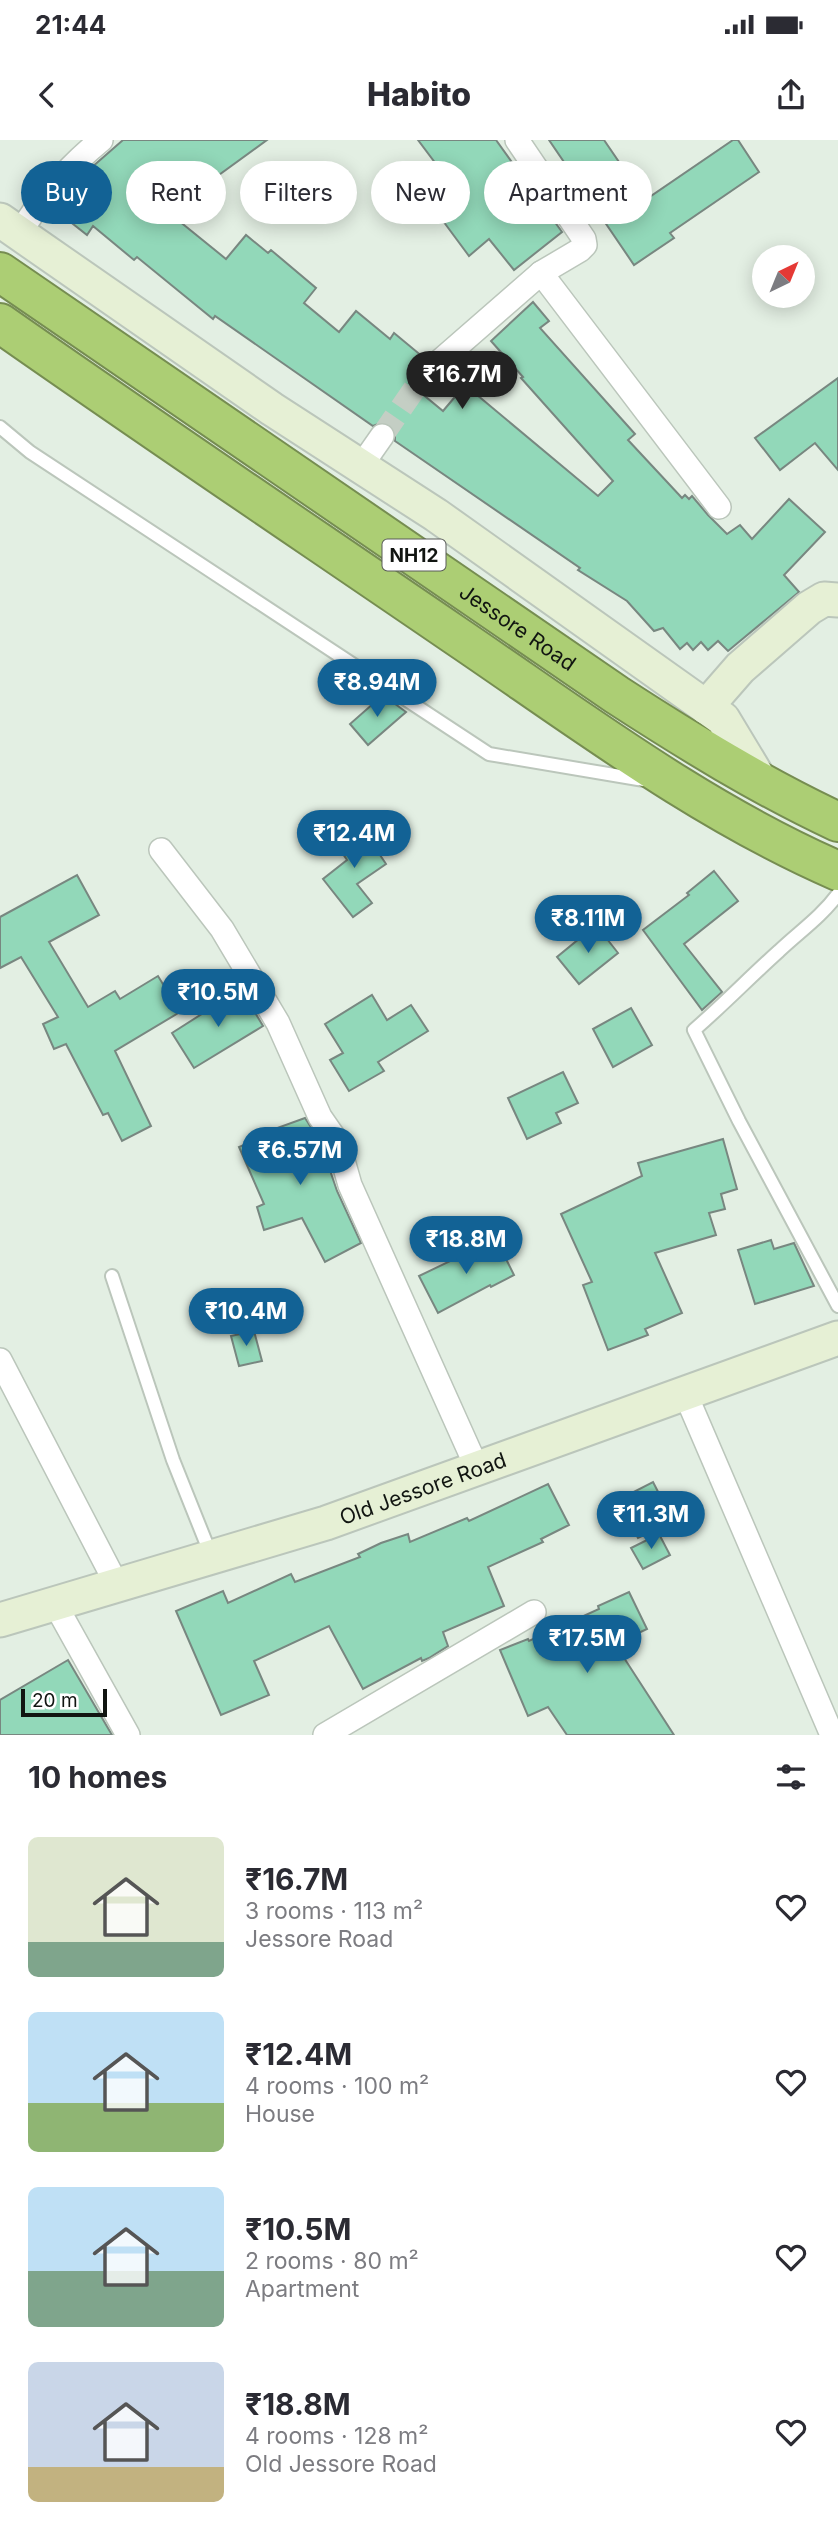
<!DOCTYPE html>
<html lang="en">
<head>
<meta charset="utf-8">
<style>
	body { margin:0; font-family:Inter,sans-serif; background:#f2f2f3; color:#2b2b33; height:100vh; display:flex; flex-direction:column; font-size:26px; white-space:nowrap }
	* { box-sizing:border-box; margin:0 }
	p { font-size:23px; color:#7c7c81 }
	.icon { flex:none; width:38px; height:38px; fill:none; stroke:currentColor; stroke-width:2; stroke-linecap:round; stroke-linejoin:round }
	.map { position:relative; height:1595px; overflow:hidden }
	.side { display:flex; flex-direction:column; background:#fff; flex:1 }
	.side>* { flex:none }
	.hud { position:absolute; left:21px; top:21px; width:796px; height:63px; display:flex; gap:14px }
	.needle { width:46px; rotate:43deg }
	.controls { position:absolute; left:752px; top:105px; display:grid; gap:14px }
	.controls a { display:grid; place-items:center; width:63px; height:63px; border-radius:50%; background:#fff; box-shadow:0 4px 18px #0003; font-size:35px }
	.scale { position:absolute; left:21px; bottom:18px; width:86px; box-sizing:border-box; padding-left:7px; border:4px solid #111511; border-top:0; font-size:19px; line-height:24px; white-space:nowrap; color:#111511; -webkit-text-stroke:5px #fff; paint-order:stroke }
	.price { position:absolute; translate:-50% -60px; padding:0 16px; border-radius:24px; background:#126295; color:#fff; font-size:23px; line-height:46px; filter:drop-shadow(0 2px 4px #0008) }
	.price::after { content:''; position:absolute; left:50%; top:42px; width:21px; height:16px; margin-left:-10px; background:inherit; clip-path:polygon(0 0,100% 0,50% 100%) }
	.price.active { background:#222; color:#fff }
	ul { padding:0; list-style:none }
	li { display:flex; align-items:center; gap:21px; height:175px; padding:0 28px }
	li span { display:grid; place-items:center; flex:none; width:196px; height:140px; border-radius:10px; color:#555 }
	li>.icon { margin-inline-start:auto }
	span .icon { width:84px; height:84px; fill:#fffc; stroke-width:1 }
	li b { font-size:30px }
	h2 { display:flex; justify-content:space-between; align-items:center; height:84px; padding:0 28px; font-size:30px }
	.pill { padding:0 24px; border-radius:32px; background:#fff; box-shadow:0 4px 18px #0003; font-size:24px; line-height:63px }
	.pill.active { background:#126295; color:#fff }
	.status { display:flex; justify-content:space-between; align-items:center; height:49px; padding:0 35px; background:#fff; direction:ltr }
	.status svg { height:19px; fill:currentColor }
	header { display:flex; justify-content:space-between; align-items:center; height:91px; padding:0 28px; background:#fff; font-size:32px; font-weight:800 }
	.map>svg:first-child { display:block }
	.building { fill:#92d8b9; stroke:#788780; stroke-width:2 }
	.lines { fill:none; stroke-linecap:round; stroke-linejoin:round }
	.street-tunnel { stroke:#c4cec4; stroke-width:23; stroke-dasharray:23 11; stroke-linecap:butt }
	.lane-casing { stroke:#bbc6bb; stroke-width:16 }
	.street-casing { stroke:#bbc6bb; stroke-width:26 }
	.secondary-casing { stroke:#bbc6bb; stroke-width:37 }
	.highway-casing { stroke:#768d51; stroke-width:42 }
	.lane { stroke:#fff; stroke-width:12 }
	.street { stroke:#fff; stroke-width:23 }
	.secondary { stroke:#e6f0d5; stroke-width:33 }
	.highway { stroke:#acce74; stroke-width:38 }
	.labels { text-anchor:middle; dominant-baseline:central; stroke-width:5; stroke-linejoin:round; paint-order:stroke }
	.shield { fill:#fff; stroke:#585b58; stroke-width:2 }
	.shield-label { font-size:19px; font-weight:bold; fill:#111511 }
	.street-label { font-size:21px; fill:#111511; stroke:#fff }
</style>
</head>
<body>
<div class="status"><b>21:44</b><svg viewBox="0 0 49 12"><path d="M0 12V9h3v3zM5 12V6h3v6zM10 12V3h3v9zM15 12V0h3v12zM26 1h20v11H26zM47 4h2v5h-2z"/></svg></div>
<header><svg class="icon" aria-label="back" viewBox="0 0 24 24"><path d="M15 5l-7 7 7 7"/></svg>Habito<svg class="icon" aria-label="share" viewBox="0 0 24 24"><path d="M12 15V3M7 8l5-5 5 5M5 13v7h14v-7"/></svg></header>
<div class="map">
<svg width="838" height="1595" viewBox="0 0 838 1595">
	<rect width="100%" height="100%" fill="#e3efe3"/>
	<!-- building -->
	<g class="building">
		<path d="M 123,0 L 267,0 L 168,72 L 226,119 L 246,95 L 268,113 L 271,110 L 316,148 L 304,163 L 339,192 L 356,171 L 390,199 L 394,193 L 423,217 L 411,230 L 411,240 L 409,243 L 443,271 L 465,245 L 598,356 L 613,341 L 521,238 L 523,237 L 491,201 L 533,162 L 549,181 L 540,188 L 635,294 L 628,300 L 682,358 L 685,355 L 689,359 L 692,356 L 708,375 L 727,394 L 740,385 L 752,399 L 789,359 L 825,392 L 784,435 L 799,452 L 728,511 L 718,501 L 708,510 L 701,502 L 693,510 L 687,503 L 680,509 L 663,488 L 654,491 L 627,461 L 578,430 L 580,428 L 395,301 L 395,291 L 391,285 L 383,282 L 373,286 L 215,176 L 213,179 L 137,117 L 134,120 L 93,86 L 87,95 L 58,72 L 84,42 L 80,39 L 83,35 Z"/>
		<path d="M 418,0 L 496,0 L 562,92 L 514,130 L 489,99 L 469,116 L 429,62 L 451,44 Z"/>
		<path d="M 549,0 L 604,0 L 645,60 L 733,0 L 738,0 L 759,32 L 670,93 L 674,98 L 634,125 Z"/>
		<path d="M 838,238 L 838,330 L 815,303 L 780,330 L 755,298 Z"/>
		<path d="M 383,555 L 406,572 L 368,605 L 350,584 Z"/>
		<path d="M 360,685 L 386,724 L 357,744 L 372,763 L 353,777 L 323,739 L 347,720 L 335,702 Z"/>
		<path d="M 714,731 L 738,761 L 684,804 L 722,852 L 702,870 L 643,790 L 689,755 L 687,753 Z"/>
		<path d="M 77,735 L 99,775 L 49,802 L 88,867 L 115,851 L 120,859 L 158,836 L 180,872 L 115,911 L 151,986 L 122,1001 L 108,973 L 103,975 L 66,904 L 54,909 L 43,884 L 58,877 L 21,817 L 0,828 L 0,777 Z"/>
		<path d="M 596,785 L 618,813 L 579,844 L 557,817 Z"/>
		<path d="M 241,849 L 263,886 L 194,928 L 172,893 Z"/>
		<path d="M 372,855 L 387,880 L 411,865 L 428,891 L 378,922 L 384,931 L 349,951 L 330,920 L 343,913 L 325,884 Z"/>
		<path d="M 631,868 L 652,905 L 613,927 L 593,889 Z"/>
		<path d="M 563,932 L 578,963 L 556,973 L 561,983 L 527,999 L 508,958 Z"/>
		<path d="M 305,978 L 320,1001 L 337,1051 L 361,1103 L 325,1122 L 302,1078 L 264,1090 L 257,1067 L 264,1064 L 239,1007 L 267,995 L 266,992 Z"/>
		<path d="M 723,999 L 737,1049 L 721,1054 L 725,1069 L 709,1073 L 716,1095 L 655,1113 L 682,1173 L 645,1189 L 648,1195 L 608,1210 L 583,1145 L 592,1142 L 561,1074 L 642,1036 L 638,1023 Z"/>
		<path d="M 496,1099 L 514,1135 L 491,1147 L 490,1145 L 438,1173 L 419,1136 Z"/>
		<path d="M 771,1100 L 774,1109 L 794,1103 L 814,1146 L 755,1164 L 738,1110 Z"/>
		<path d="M 254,1191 L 262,1221 L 239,1226 L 231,1196 Z"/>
		<path d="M 653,1342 L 673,1381 L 638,1398 L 618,1360 Z"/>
		<path d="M 548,1344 L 569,1385 L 541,1399 L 543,1402 L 488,1427 L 504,1466 L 443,1492 L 448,1506 L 429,1518 L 422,1521 L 421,1518 L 363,1549 L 329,1486 L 254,1521 L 269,1555 L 221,1575 L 176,1471 L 223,1451 L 228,1463 L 291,1434 L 295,1442 L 360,1417 L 358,1414 L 381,1403 L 408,1394 L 410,1402 L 467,1378 L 469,1381 Z"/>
		<path d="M 659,1394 L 670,1415 L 643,1429 L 631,1408 Z"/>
		<path d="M 629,1452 L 647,1489 L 615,1504 L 674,1595 L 567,1595 L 548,1567 L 528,1576 L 500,1510 L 528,1499 L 529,1501 L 599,1469 L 598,1466 Z"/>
		<path d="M 68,1520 L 112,1595 L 0,1595 L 0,1560 Z"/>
	</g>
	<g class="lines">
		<!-- street-tunnel -->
		<path class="street-tunnel" d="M 382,296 L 424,235"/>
		<defs>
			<g id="lane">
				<path d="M 0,287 L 30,312 L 489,614 L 644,640"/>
				<path d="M 838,754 C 821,777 799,792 779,811 C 750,837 723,865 694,890 L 739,981 L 838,1166"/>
				<path d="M 112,1136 L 173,1320 L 211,1415"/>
			</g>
			<g id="street">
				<path d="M 517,0 L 584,99 L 585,105 L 580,110 L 541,133 L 719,367"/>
				<path d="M 19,94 C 41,58 68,27 101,0"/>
				<path d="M 424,235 L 541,133"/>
				<path d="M 361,326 L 382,296"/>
				<path d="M 161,710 L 222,789 L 278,883 L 320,977 L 338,1003 L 350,1045 L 477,1328"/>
				<path d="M 0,1220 L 117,1445"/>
				<path d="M 685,1253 L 832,1595"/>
				<path d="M 55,1464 L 128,1595"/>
				<path d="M 325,1595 L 534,1472"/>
			</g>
			<g id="secondary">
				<path d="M 0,80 L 272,269 L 436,375 L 723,579 L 761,642"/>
				<path d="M 706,567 L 740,528 L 809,468 L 824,459 L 838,460"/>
				<path id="s1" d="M 0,1480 L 326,1383 L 838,1198"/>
			</g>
			<g id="highway">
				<path id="s2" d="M 0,132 L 617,555 C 688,601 761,646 838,682"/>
				<path d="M 0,183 C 151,289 303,391 455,495 C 579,579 700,671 838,731"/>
			</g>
		</defs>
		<!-- lane casing -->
		<use href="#lane" class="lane-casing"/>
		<!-- street casing -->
		<use href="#street" class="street-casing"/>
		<!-- secondary casing -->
		<use href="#secondary" class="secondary-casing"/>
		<!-- highway casing -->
		<use href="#highway" class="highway-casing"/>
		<!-- lane -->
		<use href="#lane" class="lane"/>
		<!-- street -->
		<use href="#street" class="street"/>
		<!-- secondary -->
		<use href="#secondary" class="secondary"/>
		<!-- highway -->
		<use href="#highway" class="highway"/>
	</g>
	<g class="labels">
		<!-- shield labels -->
		<rect class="shield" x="382.5" y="399.5" width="63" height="31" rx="5"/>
		<g class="shield-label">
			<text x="414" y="415">NH12</text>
		</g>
		<!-- street labels -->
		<g class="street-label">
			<text stroke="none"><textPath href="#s2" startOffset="628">Jessore Road</textPath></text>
			<text stroke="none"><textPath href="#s1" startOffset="443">Old Jessore Road</textPath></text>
		</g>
	</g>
</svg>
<div class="controls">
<a><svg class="needle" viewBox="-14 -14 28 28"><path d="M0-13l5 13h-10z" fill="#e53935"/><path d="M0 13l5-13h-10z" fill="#7c7c81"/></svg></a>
</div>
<div class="scale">20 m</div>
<b class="price active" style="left:462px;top:271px">₹16.7M</b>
<b class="price" style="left:377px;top:579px">₹8.94M</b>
<b class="price" style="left:354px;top:730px">₹12.4M</b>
<b class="price" style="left:588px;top:815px">₹8.11M</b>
<b class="price" style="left:218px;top:889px">₹10.5M</b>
<b class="price" style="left:300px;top:1047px">₹6.57M</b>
<b class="price" style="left:466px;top:1136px">₹18.8M</b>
<b class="price" style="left:246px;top:1208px">₹10.4M</b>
<b class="price" style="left:651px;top:1411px">₹11.3M</b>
<b class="price" style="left:587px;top:1535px">₹17.5M</b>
<div class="hud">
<a class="pill active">Buy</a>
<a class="pill">Rent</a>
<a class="pill">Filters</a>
<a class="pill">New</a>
<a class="pill">Apartment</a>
</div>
</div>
<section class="side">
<h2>10 homes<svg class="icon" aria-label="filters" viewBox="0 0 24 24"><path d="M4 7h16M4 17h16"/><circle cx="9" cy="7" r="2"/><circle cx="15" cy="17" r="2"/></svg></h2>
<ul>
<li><span style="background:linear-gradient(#dfe7d0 75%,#7fa58c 0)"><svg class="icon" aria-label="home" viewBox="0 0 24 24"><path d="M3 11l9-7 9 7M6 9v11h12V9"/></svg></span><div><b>₹16.7M</b><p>3 rooms · 113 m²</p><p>Jessore Road</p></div><svg class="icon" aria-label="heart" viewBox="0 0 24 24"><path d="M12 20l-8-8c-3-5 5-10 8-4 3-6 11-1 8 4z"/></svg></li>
<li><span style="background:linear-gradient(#bfe0f5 65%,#8fb573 0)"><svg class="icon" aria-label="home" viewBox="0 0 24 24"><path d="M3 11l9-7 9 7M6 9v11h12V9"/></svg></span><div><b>₹12.4M</b><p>4 rooms · 100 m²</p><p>House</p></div><svg class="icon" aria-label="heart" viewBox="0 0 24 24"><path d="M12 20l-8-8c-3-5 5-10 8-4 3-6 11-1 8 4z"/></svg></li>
<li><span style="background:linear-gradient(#bfe0f5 60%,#7fa58c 0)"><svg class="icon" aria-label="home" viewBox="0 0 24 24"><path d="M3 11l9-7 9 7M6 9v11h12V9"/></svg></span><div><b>₹10.5M</b><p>2 rooms · 80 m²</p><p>Apartment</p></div><svg class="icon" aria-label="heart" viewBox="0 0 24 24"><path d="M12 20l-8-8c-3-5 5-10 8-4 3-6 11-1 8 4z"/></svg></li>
<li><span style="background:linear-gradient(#c9d6e8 75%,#c2b280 0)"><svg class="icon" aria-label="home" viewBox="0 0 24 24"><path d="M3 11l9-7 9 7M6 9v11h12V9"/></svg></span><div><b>₹18.8M</b><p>4 rooms · 128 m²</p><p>Old Jessore Road</p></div><svg class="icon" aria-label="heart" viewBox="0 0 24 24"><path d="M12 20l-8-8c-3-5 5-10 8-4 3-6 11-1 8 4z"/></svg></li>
</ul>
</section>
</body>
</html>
